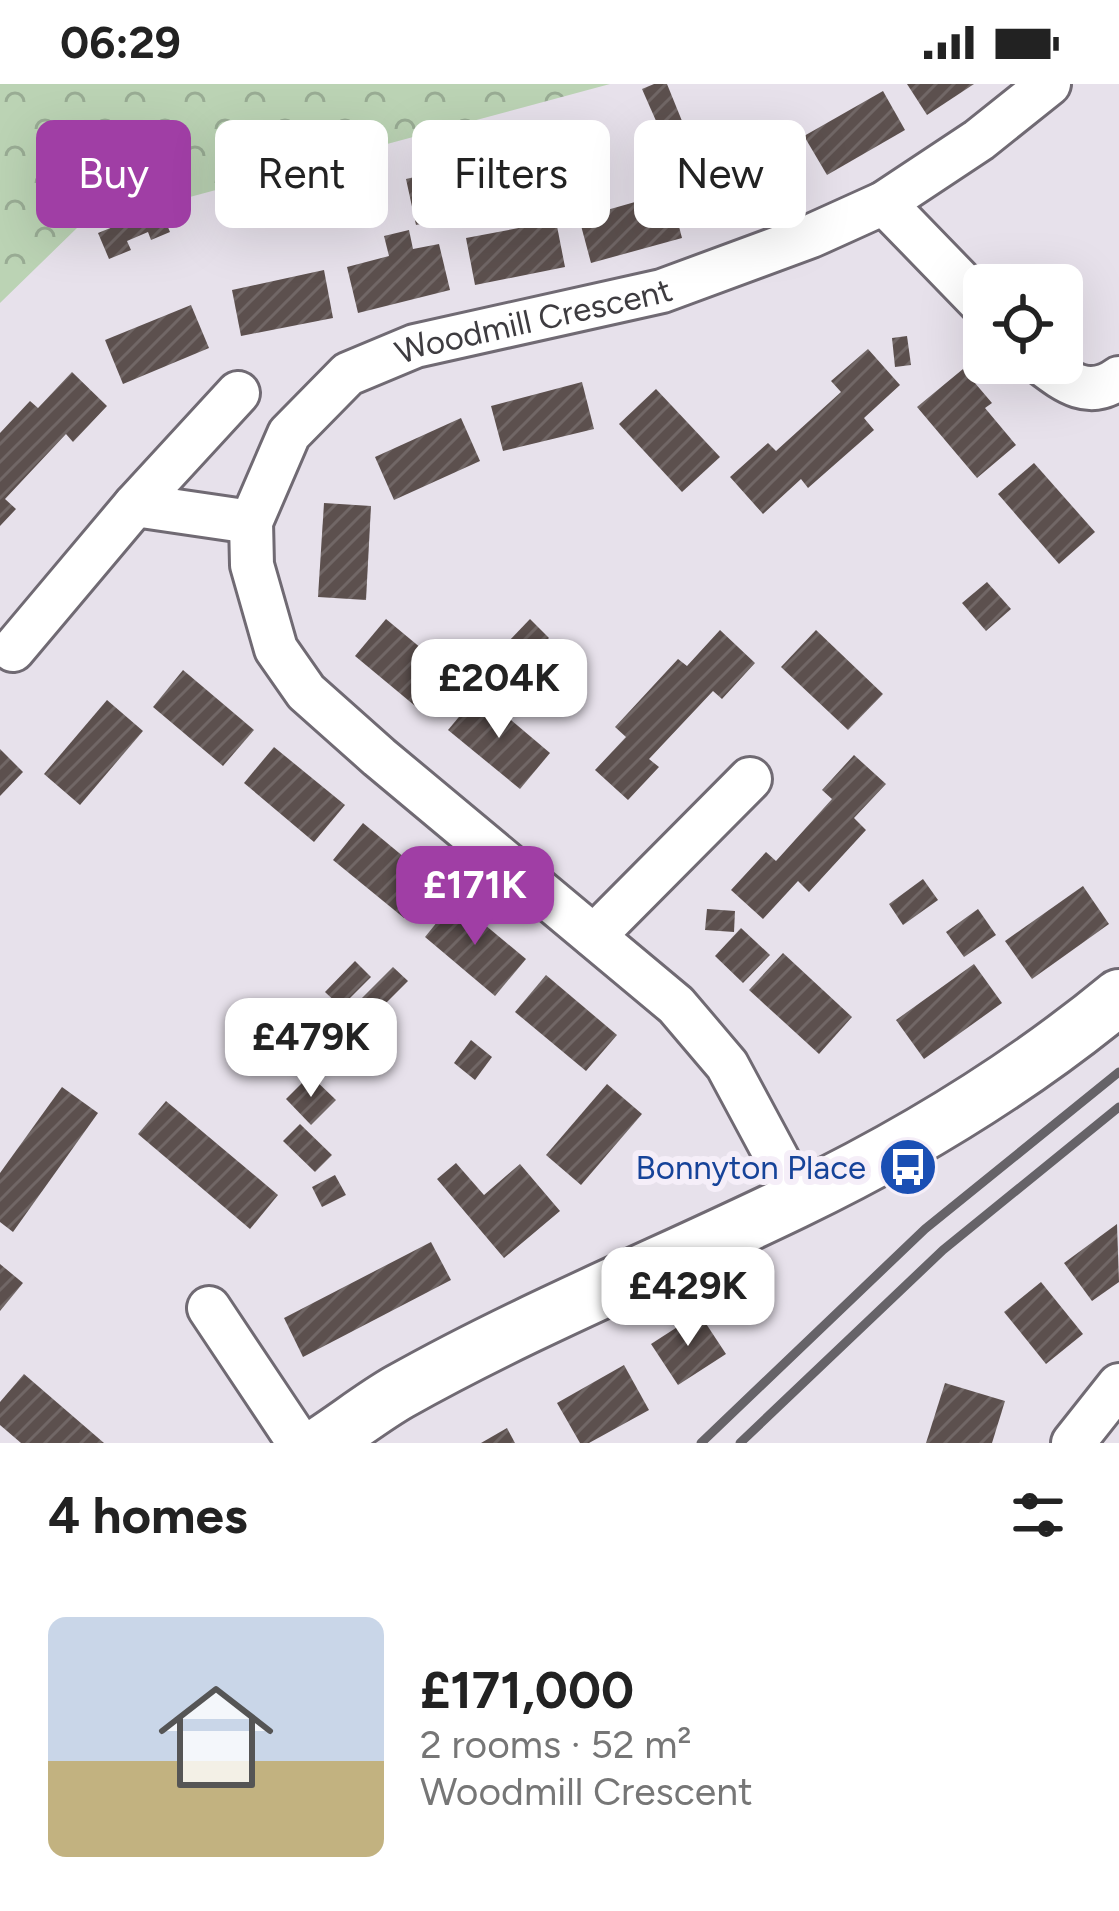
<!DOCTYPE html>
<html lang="en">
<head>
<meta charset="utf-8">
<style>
	body { margin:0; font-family:Figtree,sans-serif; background:#f2f2f2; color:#222; height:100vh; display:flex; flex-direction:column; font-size:45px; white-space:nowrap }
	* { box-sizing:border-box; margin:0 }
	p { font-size:39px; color:#767676 }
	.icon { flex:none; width:66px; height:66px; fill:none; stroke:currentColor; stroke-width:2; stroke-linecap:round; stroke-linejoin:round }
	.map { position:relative; height:1359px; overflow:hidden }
	.details { display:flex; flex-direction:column; background:#fff; flex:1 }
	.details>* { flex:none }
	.top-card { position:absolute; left:36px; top:36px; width:1047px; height:108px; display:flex; gap:24px }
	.buttons { position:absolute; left:963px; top:180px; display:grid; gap:24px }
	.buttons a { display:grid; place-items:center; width:120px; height:120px; border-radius:18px; background:#fff; box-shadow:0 12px 48px #0002; font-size:60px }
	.price { position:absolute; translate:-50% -102px; padding:0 27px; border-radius:24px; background:#fff; color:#222; font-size:39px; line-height:78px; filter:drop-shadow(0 3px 6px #0008) }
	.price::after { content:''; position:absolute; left:50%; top:72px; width:36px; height:27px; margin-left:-18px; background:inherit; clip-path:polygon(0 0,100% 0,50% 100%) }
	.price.on { background:#a03ea5; color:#fff }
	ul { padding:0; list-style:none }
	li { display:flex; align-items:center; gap:36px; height:300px; padding:0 48px }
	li+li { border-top:3px solid #e0e0e0 }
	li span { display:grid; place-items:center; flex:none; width:336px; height:240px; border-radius:18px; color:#555 }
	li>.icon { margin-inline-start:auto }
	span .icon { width:144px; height:144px; fill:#fffc; stroke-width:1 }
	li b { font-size:51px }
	h2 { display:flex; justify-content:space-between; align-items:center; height:144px; padding:0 48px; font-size:51px }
	.pill { padding:0 42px; border-radius:18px; background:#fff; box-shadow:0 12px 48px #0002; font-size:42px; line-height:108px }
	.pill.on { background:#a03ea5; color:#fff }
	.status { display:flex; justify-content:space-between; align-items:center; height:84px; padding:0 60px; background:#fff; direction:ltr }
	.status svg { height:33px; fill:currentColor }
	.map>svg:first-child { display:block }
	.park { fill:url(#park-crowns) }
	.building { fill:url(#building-hatch) }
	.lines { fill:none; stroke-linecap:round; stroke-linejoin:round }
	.minor-casing { stroke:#706a73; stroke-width:48 }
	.tertiary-casing { stroke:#706a73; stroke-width:60 }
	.minor { stroke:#fff; stroke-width:42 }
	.tertiary { stroke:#fff; stroke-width:54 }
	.rail { stroke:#666368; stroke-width:9 }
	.labels { text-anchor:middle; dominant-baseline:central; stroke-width:12; stroke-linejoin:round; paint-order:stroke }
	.street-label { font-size:33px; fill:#3e3c40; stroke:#f5eef8 }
	.transit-label { font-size:33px; fill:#164399; stroke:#f5eef8; text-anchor:end }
</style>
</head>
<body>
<div class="status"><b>06:29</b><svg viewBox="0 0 49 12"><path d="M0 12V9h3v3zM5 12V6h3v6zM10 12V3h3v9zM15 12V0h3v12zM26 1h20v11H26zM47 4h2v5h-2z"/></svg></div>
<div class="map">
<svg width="1119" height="1359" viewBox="0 0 1119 1359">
	<defs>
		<pattern id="park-crowns" width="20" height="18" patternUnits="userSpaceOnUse" patternTransform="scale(3)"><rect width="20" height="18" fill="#bbd3b4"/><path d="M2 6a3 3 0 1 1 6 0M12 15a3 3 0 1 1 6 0" fill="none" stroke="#99ac94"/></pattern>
		<pattern id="building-hatch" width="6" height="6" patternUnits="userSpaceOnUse" patternTransform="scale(3)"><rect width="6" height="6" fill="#5c504e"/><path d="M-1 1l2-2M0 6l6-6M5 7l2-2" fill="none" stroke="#716766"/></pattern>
	</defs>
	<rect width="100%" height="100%" fill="#e7e1eb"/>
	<!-- park -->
	<path class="park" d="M 0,0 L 610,0 L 78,143 L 0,219 Z"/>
	<!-- building -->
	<g class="building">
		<path d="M 654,0 L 667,0 L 682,37 L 660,46 L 642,5 Z"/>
		<path d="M 907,0 L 974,0 L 927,31 Z"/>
		<path d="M 883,7 L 905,46 L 827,91 L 804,52 Z"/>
		<path d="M 536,49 L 542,75 L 515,81 L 508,56 Z"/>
		<path d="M 780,64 L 799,115 L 753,132 L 751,127 L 710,143 L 692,98 Z"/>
		<path d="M 453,84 L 460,116 L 439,121 L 442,136 L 416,141 L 406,95 Z"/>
		<path d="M 670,108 L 682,154 L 591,179 L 579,134 Z"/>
		<path d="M 160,124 L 170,148 L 151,156 L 148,148 L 127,157 L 131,166 L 109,175 L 98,149 Z"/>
		<path d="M 556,137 L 565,183 L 475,201 L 466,154 Z"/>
		<path d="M 409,146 L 413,165 L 439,160 L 450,206 L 358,229 L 347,183 L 389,172 L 384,152 Z"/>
		<path d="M 324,186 L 333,234 L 241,252 L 232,206 Z"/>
		<path d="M 191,221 L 209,264 L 123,300 L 105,256 Z"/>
		<path d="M 907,252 L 911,281 L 895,283 L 892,254 Z"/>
		<path d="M 868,265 L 900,301 L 864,334 L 874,346 L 808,404 L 801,395 L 763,430 L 730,393 L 768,359 L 776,367 L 841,308 L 831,297 Z"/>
		<path d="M 963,285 L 992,319 L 985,324 L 1016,361 L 977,394 L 917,323 Z"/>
		<path d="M 72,288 L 107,322 L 73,358 L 66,350 L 5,415 L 16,425 L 0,442 L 0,349 L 30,317 L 38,324 Z"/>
		<path d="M 582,298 L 594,345 L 503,367 L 491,322 Z"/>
		<path d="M 656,305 L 720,373 L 682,408 L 619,340 Z"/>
		<path d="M 461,334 L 480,377 L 394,416 L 375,373 Z"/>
		<path d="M 1034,379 L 1095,448 L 1059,480 L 998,410 Z"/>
		<path d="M 324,419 L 371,422 L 366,516 L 318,513 Z"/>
		<path d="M 987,498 L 1011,525 L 986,547 L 962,519 Z"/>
		<path d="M 386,535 L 457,594 L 426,631 L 355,572 Z"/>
		<path d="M 530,535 L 549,554 L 527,576 L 508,558 Z"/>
		<path d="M 720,546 L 755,579 L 722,615 L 713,607 L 649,675 L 659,683 L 628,716 L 595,686 L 626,653 L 615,643 L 678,575 L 687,582 Z"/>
		<path d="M 816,546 L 883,610 L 848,646 L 781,583 Z"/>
		<path d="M 183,586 L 254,646 L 223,682 L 153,623 Z"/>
		<path d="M 479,609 L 550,669 L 520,705 L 448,646 Z"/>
		<path d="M 107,616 L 143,647 L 80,721 L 44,690 Z"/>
		<path d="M 274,663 L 345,721 L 314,758 L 244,699 Z"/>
		<path d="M 0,665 L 23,688 L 0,712 Z"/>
		<path d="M 854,671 L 886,700 L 854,734 L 866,746 L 809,808 L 798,797 L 763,835 L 731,806 L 766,768 L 776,777 L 832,715 L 822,706 Z"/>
		<path d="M 363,739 L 434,798 L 404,834 L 333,776 Z"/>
		<path d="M 923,795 L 938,816 L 903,841 L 889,820 Z"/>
		<path d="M 1083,802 L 1109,840 L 1032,895 L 1005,857 Z"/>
		<path d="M 455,816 L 526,875 L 495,912 L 425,853 Z"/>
		<path d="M 707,825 L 735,827 L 734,848 L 705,846 Z"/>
		<path d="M 978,825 L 996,851 L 964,873 L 946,848 Z"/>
		<path d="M 741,844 L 770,871 L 743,899 L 715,872 Z"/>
		<path d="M 783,869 L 852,933 L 819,970 L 749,906 Z"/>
		<path d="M 355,877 L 371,893 L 341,923 L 325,908 Z"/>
		<path d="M 974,880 L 1002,919 L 924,975 L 896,936 Z"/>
		<path d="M 393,883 L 408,897 L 369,936 L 354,922 Z"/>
		<path d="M 546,891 L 617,951 L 586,987 L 515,928 Z"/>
		<path d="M 471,956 L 492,973 L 475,996 L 454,979 Z"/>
		<path d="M 310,991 L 336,1016 L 311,1041 L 286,1015 Z"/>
		<path d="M 607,1000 L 642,1030 L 581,1101 L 546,1071 Z"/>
		<path d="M 62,1003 L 98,1029 L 13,1148 L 0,1138 L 0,1089 Z"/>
		<path d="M 166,1017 L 278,1111 L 250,1145 L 138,1050 Z"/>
		<path d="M 300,1040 L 332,1071 L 315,1088 L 283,1057 Z"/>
		<path d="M 456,1079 L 484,1111 L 520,1080 L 560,1127 L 504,1174 L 437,1095 Z"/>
		<path d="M 335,1091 L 346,1111 L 322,1123 L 312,1103 Z"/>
		<path d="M 1117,1140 L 1119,1198 L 1092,1217 L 1064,1179 Z"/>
		<path d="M 431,1158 L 451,1196 L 303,1273 L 284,1234 Z"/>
		<path d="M 0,1180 L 23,1199 L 0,1227 Z"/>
		<path d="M 1041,1198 L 1083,1250 L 1046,1280 L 1004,1228 Z"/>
		<path d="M 699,1229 L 726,1270 L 678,1301 L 651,1260 Z"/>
		<path d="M 624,1281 L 649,1326 L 589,1359 L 580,1359 L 557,1319 Z"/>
		<path d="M 24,1290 L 104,1359 L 21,1359 L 0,1341 L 0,1318 Z"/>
		<path d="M 945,1299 L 1005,1317 L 992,1359 L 926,1359 Z"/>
		<path d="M 507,1344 L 515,1359 L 481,1359 Z"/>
	</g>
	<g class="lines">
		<defs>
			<g id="minor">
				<path d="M 884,119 L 984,222"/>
				<path d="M 1041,279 C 1066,298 1089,316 1119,294"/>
				<path d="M 135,421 L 251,438"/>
				<path d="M 13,566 L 135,421 L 238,309"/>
				<path d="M 594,852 L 750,695"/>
				<path id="s1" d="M 799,1115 L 727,981 L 676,921 L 379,673 L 306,608 L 276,565 L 252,481 L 251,438 L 289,350 L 348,290 L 415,262 L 662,207 L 811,152 L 884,119 L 979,56 L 1049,0"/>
				<path d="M 209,1224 L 299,1359"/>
				<path d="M 1073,1359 L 1119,1301"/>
			</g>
			<path id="tertiary" d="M 323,1359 C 349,1342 373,1323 399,1308 C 527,1236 663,1181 795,1117 C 909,1062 1021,994 1119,913"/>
		</defs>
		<!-- minor casing -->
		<use href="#minor" class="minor-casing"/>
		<!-- tertiary casing -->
		<use href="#tertiary" class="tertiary-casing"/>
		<!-- minor -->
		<use href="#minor" class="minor"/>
		<!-- tertiary -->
		<use href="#tertiary" class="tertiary"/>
		<!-- rail -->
		<g class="rail">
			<path d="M 701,1359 L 925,1145 L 1119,988"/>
			<path d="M 740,1359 L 943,1166 L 1119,1023"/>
		</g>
	</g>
	<!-- icons -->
	<defs>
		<symbol id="bus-disc" viewBox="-11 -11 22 22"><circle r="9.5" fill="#1a4fb4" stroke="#f5eef8"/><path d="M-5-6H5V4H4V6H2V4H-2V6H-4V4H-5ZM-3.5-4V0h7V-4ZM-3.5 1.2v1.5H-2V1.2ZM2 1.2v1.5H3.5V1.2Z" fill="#fff"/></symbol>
	</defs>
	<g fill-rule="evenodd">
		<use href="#bus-disc" x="875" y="1050" width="66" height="66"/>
	</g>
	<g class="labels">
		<!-- street labels -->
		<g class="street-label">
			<text stroke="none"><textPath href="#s1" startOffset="1272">Woodmill Crescent</textPath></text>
		</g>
		<!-- transit labels -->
		<g class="transit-label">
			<text x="866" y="1083">Bonnyton Place</text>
		</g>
	</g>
</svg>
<div class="buttons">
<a><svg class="icon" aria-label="locate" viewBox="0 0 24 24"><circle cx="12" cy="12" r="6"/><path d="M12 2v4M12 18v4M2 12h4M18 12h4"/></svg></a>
</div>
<b class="price" style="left:499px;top:657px">£204K</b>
<b class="price on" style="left:475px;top:864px">£171K</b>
<b class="price" style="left:311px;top:1016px">£479K</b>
<b class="price" style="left:688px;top:1265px">£429K</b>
<div class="top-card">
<a class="pill on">Buy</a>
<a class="pill">Rent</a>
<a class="pill">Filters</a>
<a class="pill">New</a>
</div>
</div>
<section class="details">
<h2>4 homes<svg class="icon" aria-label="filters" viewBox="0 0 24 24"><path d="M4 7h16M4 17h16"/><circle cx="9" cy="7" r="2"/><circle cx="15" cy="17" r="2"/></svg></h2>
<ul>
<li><span style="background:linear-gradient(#c9d6e8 60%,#c2b280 0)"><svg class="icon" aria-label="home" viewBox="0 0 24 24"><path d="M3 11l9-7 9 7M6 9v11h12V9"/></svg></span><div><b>£171,000</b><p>2 rooms · 52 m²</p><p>Woodmill Crescent</p></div></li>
</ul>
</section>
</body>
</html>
